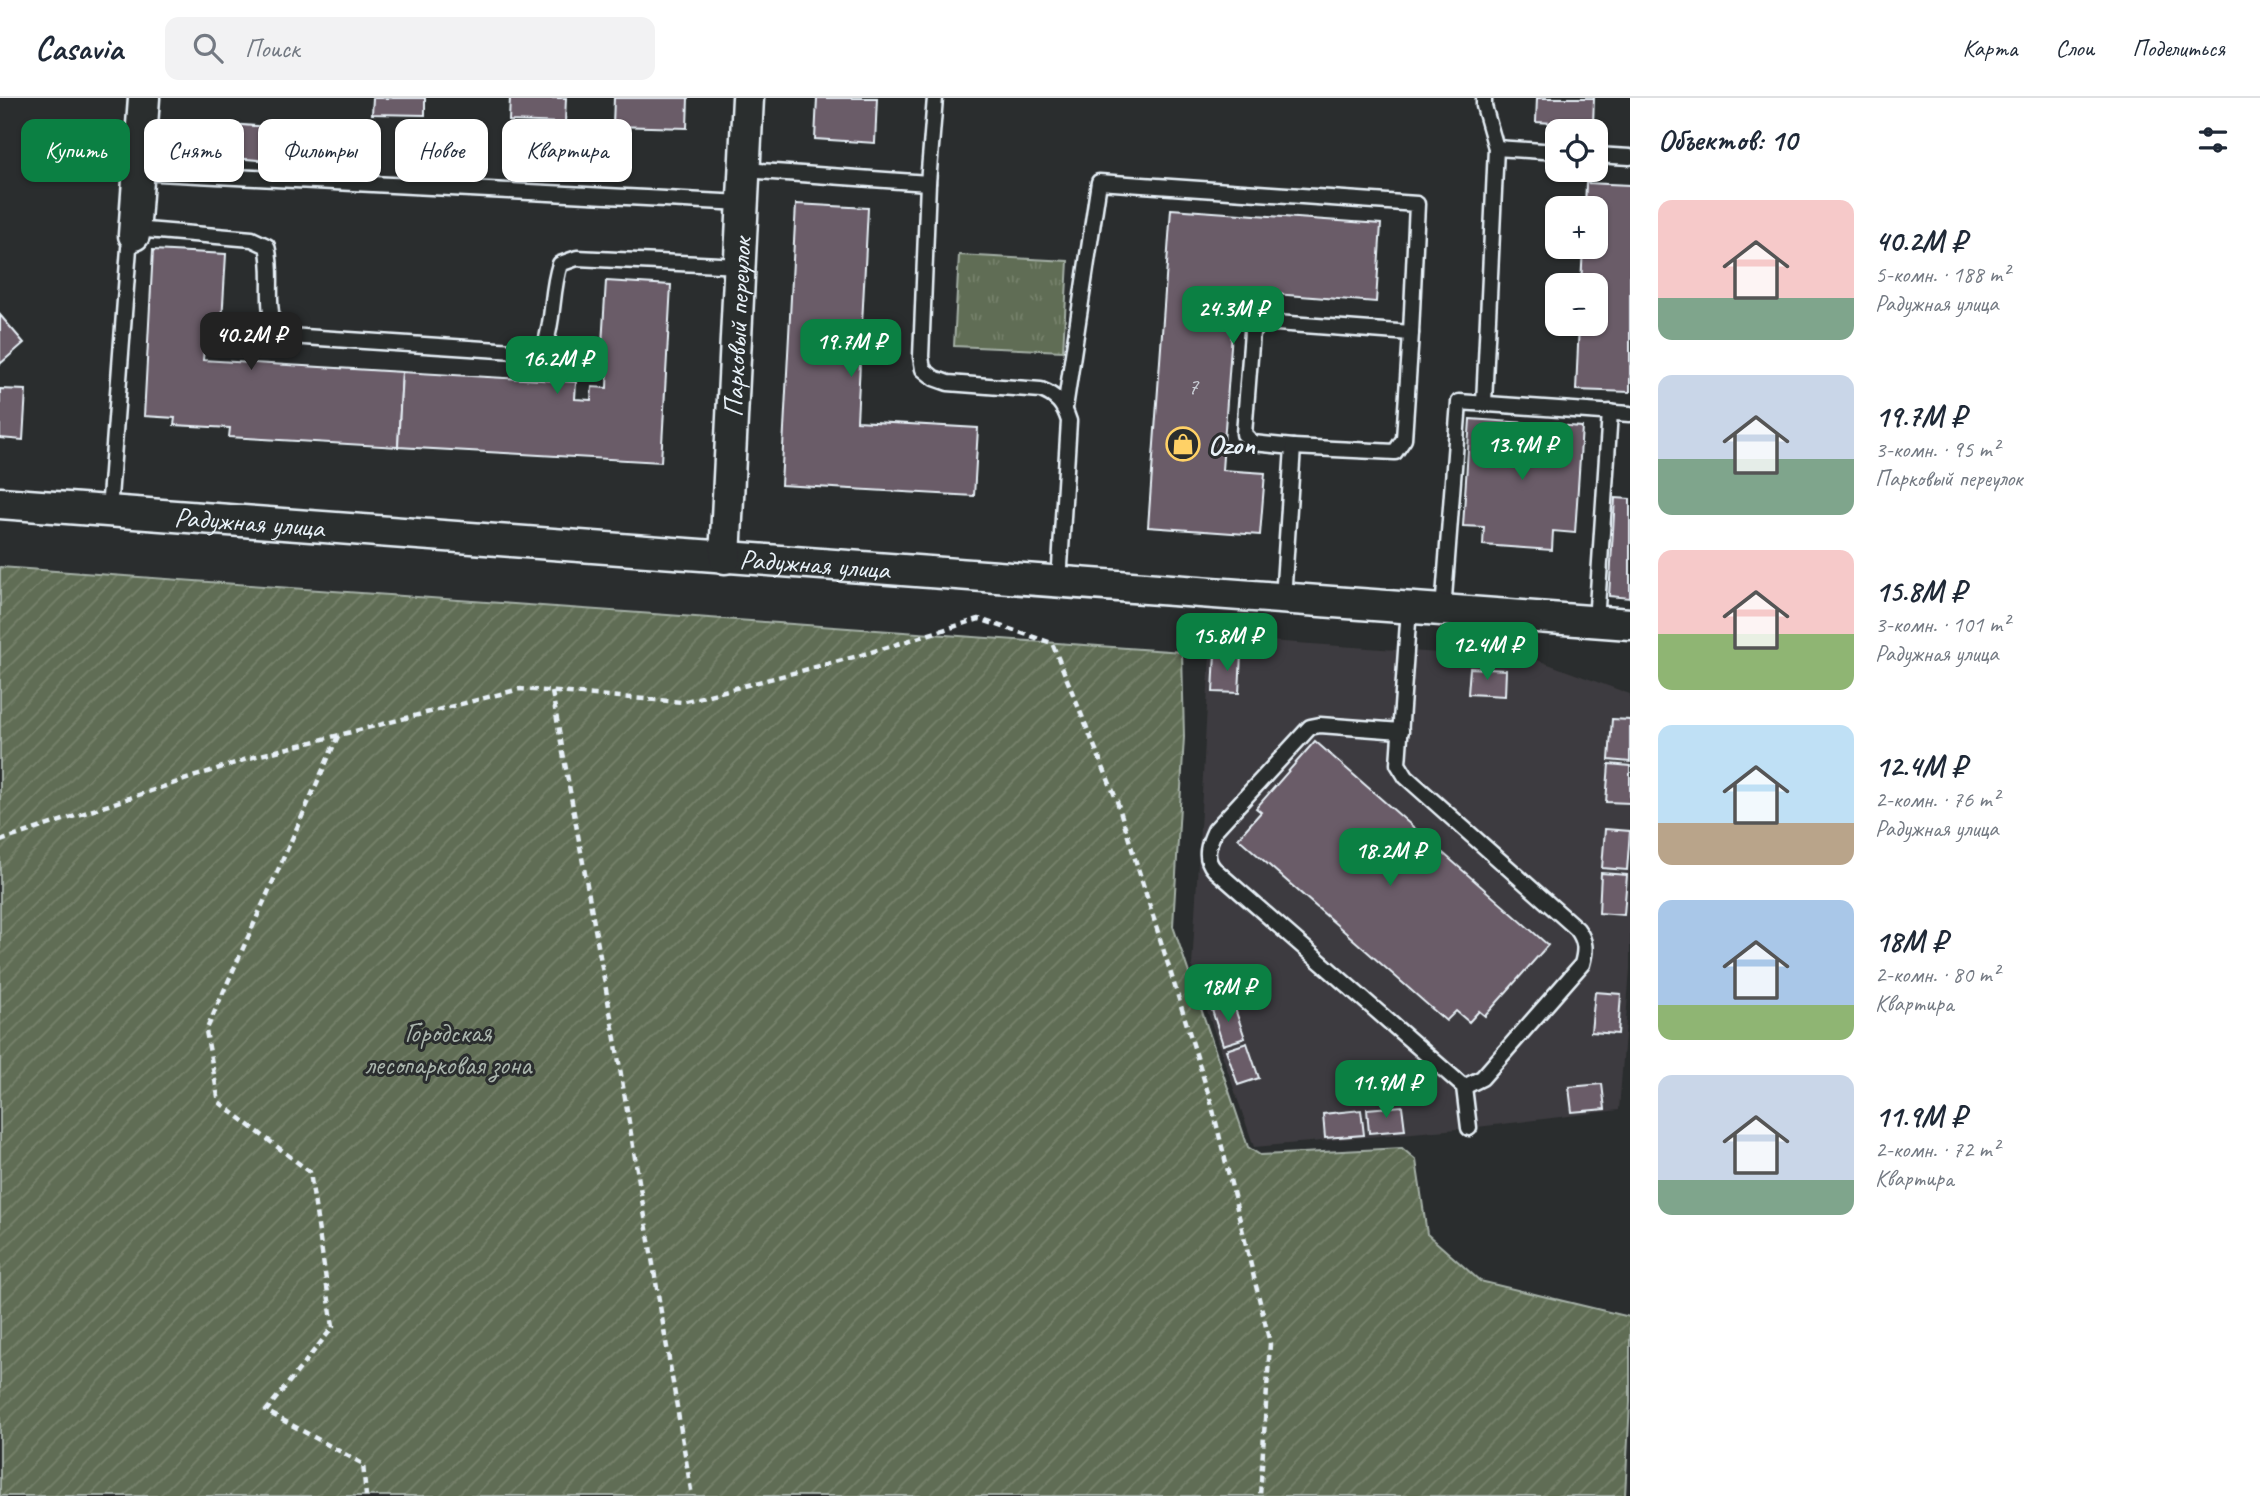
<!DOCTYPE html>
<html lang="ru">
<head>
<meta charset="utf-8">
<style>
	body { margin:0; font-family:Caveat,sans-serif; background:#f2f2f3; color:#1f2937; height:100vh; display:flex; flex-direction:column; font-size:26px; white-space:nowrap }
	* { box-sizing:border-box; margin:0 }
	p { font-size:23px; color:#747a83 }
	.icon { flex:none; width:38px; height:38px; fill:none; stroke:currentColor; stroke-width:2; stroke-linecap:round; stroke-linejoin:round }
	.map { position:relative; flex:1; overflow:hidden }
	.details { display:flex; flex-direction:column; background:#fff; width:630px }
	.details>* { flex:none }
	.banner { position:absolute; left:21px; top:21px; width:665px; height:63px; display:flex; gap:14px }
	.fabs { position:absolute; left:1545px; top:21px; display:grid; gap:14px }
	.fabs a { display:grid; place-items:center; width:63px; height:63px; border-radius:14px; background:#fff; box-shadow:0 2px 5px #0004; font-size:35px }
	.price { position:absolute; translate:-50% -60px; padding:0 16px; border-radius:14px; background:#0b8043; color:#fff; font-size:23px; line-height:46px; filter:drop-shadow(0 2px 4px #0008) }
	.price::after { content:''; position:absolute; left:50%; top:42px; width:21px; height:16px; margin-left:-10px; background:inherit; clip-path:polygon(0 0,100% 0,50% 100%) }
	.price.selected { background:#222; color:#fff }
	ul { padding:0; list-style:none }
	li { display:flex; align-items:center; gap:21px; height:175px; padding:0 28px }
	li span { display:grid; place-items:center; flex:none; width:196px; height:140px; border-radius:14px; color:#555 }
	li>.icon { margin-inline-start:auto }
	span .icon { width:84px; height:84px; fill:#fffc; stroke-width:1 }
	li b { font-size:30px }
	h2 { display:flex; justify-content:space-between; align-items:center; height:84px; padding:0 28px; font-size:30px }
	.tag { padding:0 24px; border-radius:14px; background:#fff; box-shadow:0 2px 5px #0004; font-size:24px; line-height:63px }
	.tag.selected { background:#0b8043; color:#fff }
	header { display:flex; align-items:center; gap:42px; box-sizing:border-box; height:98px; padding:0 35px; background:#fff; border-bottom:2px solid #e0e1e3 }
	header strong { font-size:33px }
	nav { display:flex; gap:38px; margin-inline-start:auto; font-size:24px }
	.search { width:490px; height:63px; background:#f2f2f3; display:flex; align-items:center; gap:18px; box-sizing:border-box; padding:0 24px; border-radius:14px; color:#747a83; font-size:26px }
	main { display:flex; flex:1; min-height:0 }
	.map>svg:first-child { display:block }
	.built { fill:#3d3b3f }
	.park { fill:url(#park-tufts); stroke:#a4afa6; stroke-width:2 }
	.garden { fill:url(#garden-furrows); stroke:#a4afa6; stroke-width:2 }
	.building { fill:#6a5b67; stroke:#e8f1f8; stroke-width:2 }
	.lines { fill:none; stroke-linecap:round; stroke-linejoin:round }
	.service-casing { stroke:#e8f1f8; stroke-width:19 }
	.minor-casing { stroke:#e8f1f8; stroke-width:35 }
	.path { stroke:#e8f1f8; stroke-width:4.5; stroke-dasharray:7 5; stroke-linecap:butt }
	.service { stroke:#2a2d2e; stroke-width:14 }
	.minor { stroke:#2a2d2e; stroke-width:30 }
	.labels { text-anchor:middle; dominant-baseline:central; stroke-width:6; stroke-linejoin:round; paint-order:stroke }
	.number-label { font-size:24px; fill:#c8ccd4 }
	.street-label { font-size:28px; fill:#e8f1f8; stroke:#2a2d2e }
	.poi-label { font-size:28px; font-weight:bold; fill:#e8f1f8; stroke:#2a2d2e; text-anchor:start }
	.park-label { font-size:28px; fill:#abb6ae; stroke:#2a2d2e }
</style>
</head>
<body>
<header>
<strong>Casavia</strong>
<div class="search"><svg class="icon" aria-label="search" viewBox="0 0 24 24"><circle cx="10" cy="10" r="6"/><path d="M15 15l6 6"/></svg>Поиск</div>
<nav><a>Карта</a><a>Слои</a><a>Поделиться</a></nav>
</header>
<main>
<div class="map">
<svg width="1630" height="1398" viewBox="0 0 1630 1398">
	<defs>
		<pattern id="park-tufts" width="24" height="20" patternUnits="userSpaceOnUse" patternTransform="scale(1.75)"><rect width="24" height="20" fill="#606d54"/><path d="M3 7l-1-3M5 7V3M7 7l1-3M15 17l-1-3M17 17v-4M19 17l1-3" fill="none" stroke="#77826d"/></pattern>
		<pattern id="garden-furrows" width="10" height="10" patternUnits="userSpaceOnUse" patternTransform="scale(1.75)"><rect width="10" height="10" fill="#606d54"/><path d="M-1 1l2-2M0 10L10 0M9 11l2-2" fill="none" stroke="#77826d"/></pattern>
	</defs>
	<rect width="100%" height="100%" fill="#2a2d2e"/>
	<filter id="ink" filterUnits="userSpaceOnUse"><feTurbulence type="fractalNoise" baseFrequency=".0143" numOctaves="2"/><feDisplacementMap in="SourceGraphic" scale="14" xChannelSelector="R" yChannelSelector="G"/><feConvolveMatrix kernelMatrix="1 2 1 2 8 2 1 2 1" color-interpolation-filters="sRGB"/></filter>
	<g filter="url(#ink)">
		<!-- built -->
		<path class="built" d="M 1211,539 L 1537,562 L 1630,596 L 1630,871 L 1619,1012 L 1469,1030 L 1254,1049 L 1192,869 Z"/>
		<!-- park -->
		<path class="park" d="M 959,157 L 1068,163 L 1063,253 L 954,248 Z"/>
		<!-- garden -->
		<path class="garden" d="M 0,469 L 1182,554 L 1184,639 L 1173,828 L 1248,1049 L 1260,1057 L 1402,1050 L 1416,1062 L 1427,1136 L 1480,1183 L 1630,1219 L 1630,1304 L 1625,1398 L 0,1398 Z"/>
		<!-- building -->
		<g class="building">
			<path d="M 373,0 L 425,0 L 425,17 L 372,16 Z"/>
			<path d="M 510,0 L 566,0 L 565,25 L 509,23 Z"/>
			<path d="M 614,0 L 688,0 L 687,30 L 613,28 Z"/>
			<path d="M 817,0 L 877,0 L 875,45 L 815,41 Z"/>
			<path d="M 1537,0 L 1594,0 L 1593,27 L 1536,24 Z"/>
			<path d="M 201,24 L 310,32 L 307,66 L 198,57 Z"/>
			<path d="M 1586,85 L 1630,87 L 1630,294 L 1576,292 L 1579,226 L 1596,226 L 1596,187 L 1581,187 L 1583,149 L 1596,149 L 1596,110 L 1585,110 Z"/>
			<path d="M 796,106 L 868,110 L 857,323 L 978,330 L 974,398 L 781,387 Z"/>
			<path d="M 1171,111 L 1381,126 L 1376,204 L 1235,193 L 1222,372 L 1265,375 L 1260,437 L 1148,429 Z"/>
			<path d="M 153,152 L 226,156 L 221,241 L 205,240 L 203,262 L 402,274 L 398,349 L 229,339 L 230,330 L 174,327 L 175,320 L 144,318 Z"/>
			<path d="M 606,183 L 671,187 L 661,364 L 398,349 L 402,274 L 576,284 L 575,301 L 591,302 L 592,289 L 607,290 L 608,263 L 601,262 Z"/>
			<path d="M 0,217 L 24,245 L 0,266 Z"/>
			<path d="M 0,291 L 26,292 L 23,342 L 0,340 Z"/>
			<path d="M 1470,321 L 1582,329 L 1575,435 L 1553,433 L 1552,452 L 1483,447 L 1484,429 L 1463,428 Z"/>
			<path d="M 1615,400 L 1630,401 L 1630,500 L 1609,498 Z"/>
			<path d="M 1215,555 L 1241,556 L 1239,595 L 1213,594 Z"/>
			<path d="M 1470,570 L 1506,572 L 1505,598 L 1468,596 Z"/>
			<path d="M 1612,621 L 1630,622 L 1630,664 L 1609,662 Z"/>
			<path d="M 1315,643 L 1548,847 L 1485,918 L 1479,913 L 1469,924 L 1456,913 L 1446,923 L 1238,740 L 1261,714 L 1256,710 Z"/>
			<path d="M 1609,666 L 1630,668 L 1630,705 L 1606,704 Z"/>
			<path d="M 1605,731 L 1630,733 L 1627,772 L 1602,770 Z"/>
			<path d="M 1601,775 L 1627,777 L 1624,817 L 1599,815 Z"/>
			<path d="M 1595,894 L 1621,896 L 1618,936 L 1591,934 Z"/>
			<path d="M 1233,905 L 1245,940 L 1223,947 L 1212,912 Z"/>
			<path d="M 1247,945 L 1259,980 L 1238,987 L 1226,952 Z"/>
			<path d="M 1602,986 L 1605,1011 L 1572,1014 L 1569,989 Z"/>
			<path d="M 1402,1008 L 1405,1032 L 1369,1035 L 1367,1011 Z"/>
			<path d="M 1361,1012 L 1364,1037 L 1325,1040 L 1323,1016 Z"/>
		</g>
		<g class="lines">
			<defs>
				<g id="service">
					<path d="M 935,0 L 928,85 L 921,259 L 923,271 L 934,280 L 948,285 L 1041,292 C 1057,298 1064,307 1069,323 L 1059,484"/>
					<path d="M 1496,50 L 1558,54"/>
					<path d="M 1596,57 L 1630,59"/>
					<path d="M 745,72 L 928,85"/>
					<path d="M 139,74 L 743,105"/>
					<path d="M 1484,305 L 1496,50 L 1484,8 L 1484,0"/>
					<path d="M 1065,310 L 1099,84 L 1417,106 L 1411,235 L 1263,224 L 1252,234 L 1244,336 L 1253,345 L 1293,349 L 1283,501"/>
					<path d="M 1293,349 L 1395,354 L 1404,341 L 1411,235"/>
					<path d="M 109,413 L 129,150 L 134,137 L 146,132 L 252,141 L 267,148 C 274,175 265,204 275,231 L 289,238 L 528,254 L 545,247 C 554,221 551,193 560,166 L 577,160 L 740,168"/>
					<path d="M 1409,510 L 1398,666 L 1406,679 L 1577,831 C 1586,843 1586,852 1582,866 L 1482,980 L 1464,989"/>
					<path d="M 1443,513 L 1459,304 L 1630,316"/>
					<path d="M 1596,524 L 1610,314"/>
					<path d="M 1401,633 L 1320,627 L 1310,629 L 1215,732 C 1209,745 1203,759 1214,771 L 1464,989 L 1469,1030"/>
				</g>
				<g id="minor">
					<path d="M 134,137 L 144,0"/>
					<path id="s1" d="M 0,405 L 1630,526"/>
					<path id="s2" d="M 725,460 L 748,0"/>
				</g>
			</defs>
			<!-- service casing -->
			<use href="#service" class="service-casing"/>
			<!-- minor casing -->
			<use href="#minor" class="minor-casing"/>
			<!-- path -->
			<g class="path">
				<path d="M 552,594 L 615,941 L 692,1398"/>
				<path d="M 338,638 L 206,933 L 219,1004 L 310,1074 L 333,1229 L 266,1313 L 363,1366 L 366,1398"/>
				<path d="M 0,743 L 253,659 L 520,591 L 682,604 L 858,558 L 979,521 L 1052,545 L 1117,703 L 1211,1004 L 1270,1245 L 1260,1398"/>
			</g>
			<!-- service -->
			<use href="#service" class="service"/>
			<!-- minor -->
			<use href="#minor" class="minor"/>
		</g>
	</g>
	<!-- icons -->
	<defs>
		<symbol id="shop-ring" viewBox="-11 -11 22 22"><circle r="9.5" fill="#2a2d2e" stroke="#ffd166" stroke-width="1.5"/><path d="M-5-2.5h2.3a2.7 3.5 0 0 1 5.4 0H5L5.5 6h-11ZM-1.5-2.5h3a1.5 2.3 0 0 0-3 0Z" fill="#ffd166"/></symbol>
	</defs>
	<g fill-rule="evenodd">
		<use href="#shop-ring" x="1164" y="327" width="38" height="38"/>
	</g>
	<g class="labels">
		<!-- number labels -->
		<g class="number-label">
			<text x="1193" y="288">7</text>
		</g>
		<!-- street labels -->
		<g class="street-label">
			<text stroke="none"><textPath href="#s2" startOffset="231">Парковый переулок</textPath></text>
			<text stroke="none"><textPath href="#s1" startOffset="250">Радужная улица</textPath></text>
			<text stroke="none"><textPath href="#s1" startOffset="817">Радужная улица</textPath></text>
		</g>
		<!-- poi labels -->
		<g class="poi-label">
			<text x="1208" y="346">Ozon</text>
		</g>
		<!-- park labels -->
		<g class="park-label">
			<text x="448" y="934">Городская<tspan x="448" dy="32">лесопарковая зона</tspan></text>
		</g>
	</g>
</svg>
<div class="fabs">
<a><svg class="icon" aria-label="locate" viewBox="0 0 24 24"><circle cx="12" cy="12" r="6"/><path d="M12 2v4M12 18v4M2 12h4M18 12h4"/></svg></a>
<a>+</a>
<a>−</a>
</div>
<b class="price" style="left:1233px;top:248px">24.3M ₽</b>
<b class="price selected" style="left:251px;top:274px">40.2M ₽</b>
<b class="price" style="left:851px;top:281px">19.7M ₽</b>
<b class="price" style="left:557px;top:298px">16.2M ₽</b>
<b class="price" style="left:1522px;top:384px">13.9M ₽</b>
<b class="price" style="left:1227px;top:575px">15.8M ₽</b>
<b class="price" style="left:1487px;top:584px">12.4M ₽</b>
<b class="price" style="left:1390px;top:790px">18.2M ₽</b>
<b class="price" style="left:1228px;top:926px">18M ₽</b>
<b class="price" style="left:1386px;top:1022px">11.9M ₽</b>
<div class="banner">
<a class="tag selected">Купить</a>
<a class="tag">Снять</a>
<a class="tag">Фильтры</a>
<a class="tag">Новое</a>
<a class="tag">Квартира</a>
</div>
</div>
<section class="details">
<h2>Объектов: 10<svg class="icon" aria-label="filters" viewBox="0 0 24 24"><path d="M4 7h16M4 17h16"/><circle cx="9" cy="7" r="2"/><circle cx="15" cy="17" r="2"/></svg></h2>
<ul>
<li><span style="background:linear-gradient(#f6c9c9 70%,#7fa58c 0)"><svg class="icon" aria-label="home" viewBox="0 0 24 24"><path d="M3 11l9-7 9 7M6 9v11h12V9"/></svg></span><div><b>40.2M ₽</b><p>5-комн. · 188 m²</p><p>Радужная улица</p></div></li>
<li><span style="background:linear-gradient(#c9d6e8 60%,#7fa58c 0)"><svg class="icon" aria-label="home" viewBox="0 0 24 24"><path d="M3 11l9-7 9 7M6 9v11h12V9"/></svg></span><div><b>19.7M ₽</b><p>3-комн. · 95 m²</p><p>Парковый переулок</p></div></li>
<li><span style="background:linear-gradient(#f6c9c9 60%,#8fb573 0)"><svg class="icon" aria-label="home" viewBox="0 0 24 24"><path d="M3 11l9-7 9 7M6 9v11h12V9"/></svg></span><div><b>15.8M ₽</b><p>3-комн. · 101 m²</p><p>Радужная улица</p></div></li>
<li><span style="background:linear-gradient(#bfe0f5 70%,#b9a48a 0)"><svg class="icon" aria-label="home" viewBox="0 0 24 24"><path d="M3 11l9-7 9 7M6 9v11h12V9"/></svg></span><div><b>12.4M ₽</b><p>2-комн. · 76 m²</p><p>Радужная улица</p></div></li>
<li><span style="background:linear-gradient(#a9c7e8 75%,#8fb573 0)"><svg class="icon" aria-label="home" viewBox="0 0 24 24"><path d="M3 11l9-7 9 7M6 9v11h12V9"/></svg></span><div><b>18M ₽</b><p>2-комн. · 80 m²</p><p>Квартира</p></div></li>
<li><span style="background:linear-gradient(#c9d6e8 75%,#7fa58c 0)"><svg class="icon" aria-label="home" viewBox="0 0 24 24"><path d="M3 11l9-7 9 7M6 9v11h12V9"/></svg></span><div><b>11.9M ₽</b><p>2-комн. · 72 m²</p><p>Квартира</p></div></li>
</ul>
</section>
</main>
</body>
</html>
